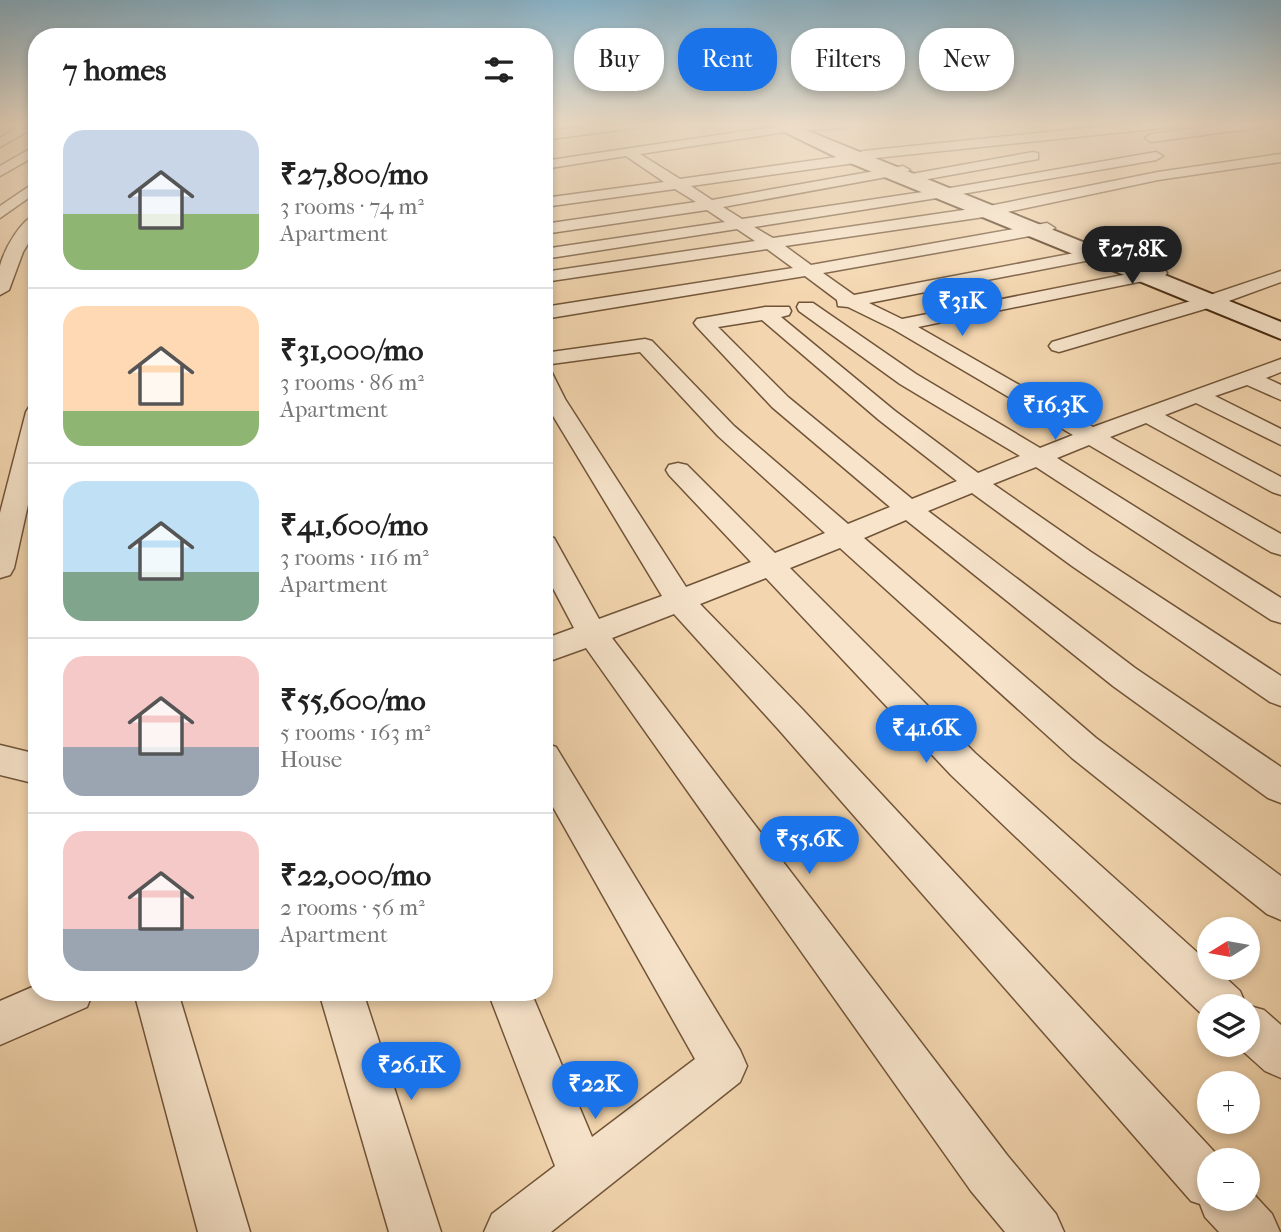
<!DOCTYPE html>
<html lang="en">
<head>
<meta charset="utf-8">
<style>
	body { margin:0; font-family:"IM FELL French Canon",serif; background:#f2f2f2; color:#222; height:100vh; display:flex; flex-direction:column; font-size:26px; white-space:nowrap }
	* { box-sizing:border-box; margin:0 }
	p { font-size:23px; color:#767676 }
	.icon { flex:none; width:38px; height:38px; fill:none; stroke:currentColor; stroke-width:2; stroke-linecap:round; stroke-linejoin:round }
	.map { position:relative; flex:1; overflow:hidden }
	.drawer { position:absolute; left:28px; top:28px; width:525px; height:973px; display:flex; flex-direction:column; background:#fff; border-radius:28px; box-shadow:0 4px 10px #0003 }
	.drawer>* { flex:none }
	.guide { position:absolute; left:574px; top:28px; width:602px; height:63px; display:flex; gap:14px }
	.needle { width:46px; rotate:259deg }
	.fabs { position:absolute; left:1197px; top:917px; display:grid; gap:14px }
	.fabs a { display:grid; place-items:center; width:63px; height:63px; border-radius:50%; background:#fff; box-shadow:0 4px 10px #0003; font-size:35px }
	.price { position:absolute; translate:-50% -60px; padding:0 16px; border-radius:24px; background:#1a73e8; color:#fff; font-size:23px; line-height:46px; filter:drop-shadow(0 2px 4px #0008) }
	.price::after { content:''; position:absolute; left:50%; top:42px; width:21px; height:16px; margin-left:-10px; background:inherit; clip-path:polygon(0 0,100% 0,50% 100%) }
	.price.on { background:#222; color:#fff }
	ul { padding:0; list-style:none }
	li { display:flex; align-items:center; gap:21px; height:175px; padding:0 35px }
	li+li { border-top:2px solid #e0e0e0 }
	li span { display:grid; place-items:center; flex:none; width:196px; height:140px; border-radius:21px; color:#555 }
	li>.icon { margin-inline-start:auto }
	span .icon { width:84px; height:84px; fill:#fffc; stroke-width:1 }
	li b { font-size:30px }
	h2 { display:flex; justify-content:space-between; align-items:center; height:84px; padding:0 35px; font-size:30px }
	.tag { padding:0 24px; border-radius:28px; background:#fff; box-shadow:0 4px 10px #0003; font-size:24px; line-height:63px }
	.tag.on { background:#1a73e8; color:#fff }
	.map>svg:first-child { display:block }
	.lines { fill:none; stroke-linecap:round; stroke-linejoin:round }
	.minor-casing { stroke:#715438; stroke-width:3 }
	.secondary-casing { stroke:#462910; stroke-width:4 }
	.minor { fill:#f7e4cb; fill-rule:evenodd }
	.secondary { fill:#f7e4cb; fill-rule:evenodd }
</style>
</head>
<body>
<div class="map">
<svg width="1281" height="1232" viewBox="0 0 1281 1232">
	<rect width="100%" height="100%" fill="#f3d6af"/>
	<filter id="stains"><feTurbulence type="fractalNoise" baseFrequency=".00286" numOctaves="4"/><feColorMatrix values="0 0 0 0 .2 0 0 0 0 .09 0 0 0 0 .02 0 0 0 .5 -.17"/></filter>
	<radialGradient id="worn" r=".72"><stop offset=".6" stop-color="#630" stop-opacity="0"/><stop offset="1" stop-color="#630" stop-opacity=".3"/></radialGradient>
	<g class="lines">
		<defs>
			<g id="minor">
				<path d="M 24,123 L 37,123 L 37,126 L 0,147 L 0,138 Z"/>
				<path d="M 612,123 L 647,123 L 641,127 L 544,140 L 544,132 Z"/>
				<path d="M 800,123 L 857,123 L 851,127 L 785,132 L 640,154 L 680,179 L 852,155 L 863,151 L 1134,123 L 1178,123 L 1172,127 L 866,159 L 855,163 L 691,186 L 712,200 L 903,166 L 910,170 L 903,174 L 723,207 L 742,219 L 956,187 L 1156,152 L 1163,156 L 1156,160 L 956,195 L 754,227 L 773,238 L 984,207 L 1158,172 L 1281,154 L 1281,162 L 1158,180 L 984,217 L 785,246 L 811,265 L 1047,223 L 1055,228 L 1047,233 L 823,273 L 854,295 L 1106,247 L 1114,252 L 1106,257 L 869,303 L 902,319 L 1158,268 L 1164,269 L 1167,273 L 1164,277 L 1158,278 L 918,327 L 1093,427 L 1281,359 L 1281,372 L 1266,378 L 1281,385 L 1281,400 L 1247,385 L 1215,396 L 1281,429 L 1281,445 L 1196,403 L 1165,415 L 1281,477 L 1281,495 L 1272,492 L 1146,423 L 1110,437 L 1281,534 L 1281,555 L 1271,552 L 1089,445 L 1057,458 L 1281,598 L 1281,623 L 1271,620 L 1036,467 L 993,484 L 1091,552 L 1281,676 L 1281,706 L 1270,702 L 1072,566 L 972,493 L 928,511 L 1135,668 L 1281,767 L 1281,803 L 1268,798 L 1113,686 L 906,520 L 864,538 L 1096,738 L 1281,876 L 1281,920 L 1267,914 L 1072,758 L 840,548 L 790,568 L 975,753 L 1209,963 L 1209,968 L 1215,968 L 1240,991 L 1246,1005 L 1264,1010 L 1281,1025 L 1281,1078 L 1265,1071 L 1236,1045 L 1248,1045 L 1248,1006 L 1209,1006 L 1209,1021 L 951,775 L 766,578 L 700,604 L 803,710 L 1222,1160 L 1209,1160 L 1209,1199 L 1248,1199 L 1248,1188 L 1272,1214 L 1280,1232 L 1219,1232 L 1205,1217 L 1200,1204 L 1191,1201 L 779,730 L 674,614 L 612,638 L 1007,1155 L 1056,1214 L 1064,1232 L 1005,1232 L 971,1191 L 586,648 L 544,663 L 544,639 L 574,628 L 544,571 L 544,535 L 554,538 L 599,619 L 662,596 L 544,401 L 544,372 L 552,373 L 565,399 L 686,587 L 751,562 L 669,475 L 666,470 L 669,465 L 678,463 L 687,465 L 775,553 L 825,533 L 718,436 L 640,352 L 544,365 L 544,353 L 645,339 L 652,341 L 734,426 L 848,524 L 890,507 L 772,407 L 697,327 L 694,323 L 697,319 L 765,307 L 789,307 L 791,311 L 789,315 L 781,317 L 895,411 L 978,473 L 1020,456 L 900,384 L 799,311 L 797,307 L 799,303 L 813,303 L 916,374 L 1040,448 L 1073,435 L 893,329 L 848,307 L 838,306 L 837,300 L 805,276 L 544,319 L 544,307 L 793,268 L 767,249 L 544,282 L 544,272 L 755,241 L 737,229 L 544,259 L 544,249 L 725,222 L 707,210 L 544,234 L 544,224 L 696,202 L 675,189 L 544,207 L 544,198 L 664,182 L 626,156 L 544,169 L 544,161 ZM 762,320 L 879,420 L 957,481 L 912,499 L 788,397 L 718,327 Z"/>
				<path d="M 1234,123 L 1269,123 L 1263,127 L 1151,142 L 1145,138 L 1151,134 Z"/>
				<path d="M 37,145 L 37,155 L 0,176 L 0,166 Z"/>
				<path d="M 1033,152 L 1038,153 L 1038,159 L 906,183 L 899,179 L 906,175 Z"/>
				<path d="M 37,181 L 37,192 L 0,218 L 0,206 Z"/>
				<path d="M 37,214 L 37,229 L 23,252 L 9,290 L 0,295 C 0,286 0,275 0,266 C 4,250 21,219 37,214 Z"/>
				<path d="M 1281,271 L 1281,282 L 1215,306 L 1059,352 L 1052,350 L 1049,346 L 1052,342 L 1201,298 Z"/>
				<path d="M 37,405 L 37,464 L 14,568 L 10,575 L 0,578 L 0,513 L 26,412 L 29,407 Z"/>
				<path d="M 544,743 L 556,747 L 740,1050 L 747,1066 L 740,1082 L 551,1232 L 484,1232 L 492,1214 L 555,1166 L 488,992 L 531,992 L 592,1137 L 695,1059 L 544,791 Z"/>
				<path d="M 0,745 L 37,754 L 37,784 L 0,775 Z"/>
				<path d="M 37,985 L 37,992 L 93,992 L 87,1007 L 0,1045 L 0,1001 Z"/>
				<path d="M 134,992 L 178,992 L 250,1232 L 198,1232 Z"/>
				<path d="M 319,992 L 363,992 L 441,1232 L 389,1232 Z"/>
			</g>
			<path id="secondary" d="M 766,123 L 788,123 L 1281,322 L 1281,339 L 838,158 Z"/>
		</defs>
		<!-- minor casing -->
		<use href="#minor" class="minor-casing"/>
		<!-- secondary casing -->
		<use href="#secondary" class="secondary-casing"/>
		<!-- minor -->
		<use href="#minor" class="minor"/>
		<!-- secondary -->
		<use href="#secondary" class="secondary"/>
	</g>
	<!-- sky -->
	<linearGradient id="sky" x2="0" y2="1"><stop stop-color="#89b6ce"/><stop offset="0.42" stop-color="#faeddb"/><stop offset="1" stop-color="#faeddb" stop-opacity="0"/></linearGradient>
	<rect width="1281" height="296" fill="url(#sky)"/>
	<rect width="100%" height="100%" filter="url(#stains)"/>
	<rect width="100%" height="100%" fill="url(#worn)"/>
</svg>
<div class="fabs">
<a><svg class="needle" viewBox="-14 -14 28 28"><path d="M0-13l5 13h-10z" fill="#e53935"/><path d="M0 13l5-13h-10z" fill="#767676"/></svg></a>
<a><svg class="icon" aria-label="layers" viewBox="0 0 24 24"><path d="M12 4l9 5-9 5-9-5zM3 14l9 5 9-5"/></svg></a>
<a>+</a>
<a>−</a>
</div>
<b class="price on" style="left:1132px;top:286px">₹27.8K</b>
<b class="price" style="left:962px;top:338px">₹31K</b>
<b class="price" style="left:1055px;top:442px">₹16.3K</b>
<b class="price" style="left:926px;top:765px">₹41.6K</b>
<b class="price" style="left:809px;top:876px">₹55.6K</b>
<b class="price" style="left:411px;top:1102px">₹26.1K</b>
<b class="price" style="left:595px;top:1121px">₹22K</b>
<div class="guide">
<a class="tag">Buy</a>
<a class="tag on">Rent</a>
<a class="tag">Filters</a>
<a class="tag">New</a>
</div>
<section class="drawer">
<h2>7 homes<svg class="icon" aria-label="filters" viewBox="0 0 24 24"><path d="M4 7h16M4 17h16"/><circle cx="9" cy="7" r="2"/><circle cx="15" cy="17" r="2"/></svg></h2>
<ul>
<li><span style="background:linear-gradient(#c9d6e8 60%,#8fb573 0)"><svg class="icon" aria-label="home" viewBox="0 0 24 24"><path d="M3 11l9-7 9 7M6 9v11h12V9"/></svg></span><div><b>₹27,800/mo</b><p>3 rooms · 74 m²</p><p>Apartment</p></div></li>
<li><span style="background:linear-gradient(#ffd9b3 75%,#8fb573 0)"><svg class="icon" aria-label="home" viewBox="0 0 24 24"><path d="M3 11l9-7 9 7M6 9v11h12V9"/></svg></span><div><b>₹31,000/mo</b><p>3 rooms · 86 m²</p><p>Apartment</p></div></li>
<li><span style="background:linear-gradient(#bfe0f5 65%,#7fa58c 0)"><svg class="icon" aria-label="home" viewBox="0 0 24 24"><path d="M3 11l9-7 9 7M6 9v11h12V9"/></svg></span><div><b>₹41,600/mo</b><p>3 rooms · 116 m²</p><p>Apartment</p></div></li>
<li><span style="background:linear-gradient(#f6c9c9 65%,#9aa5b1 0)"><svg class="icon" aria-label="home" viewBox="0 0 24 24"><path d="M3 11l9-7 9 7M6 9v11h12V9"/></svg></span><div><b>₹55,600/mo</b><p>5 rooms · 163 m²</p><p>House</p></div></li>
<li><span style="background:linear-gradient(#f6c9c9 70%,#9aa5b1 0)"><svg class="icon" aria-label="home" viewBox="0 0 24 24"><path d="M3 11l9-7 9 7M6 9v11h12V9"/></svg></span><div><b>₹22,000/mo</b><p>2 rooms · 56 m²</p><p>Apartment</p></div></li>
</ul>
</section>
</div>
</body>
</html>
